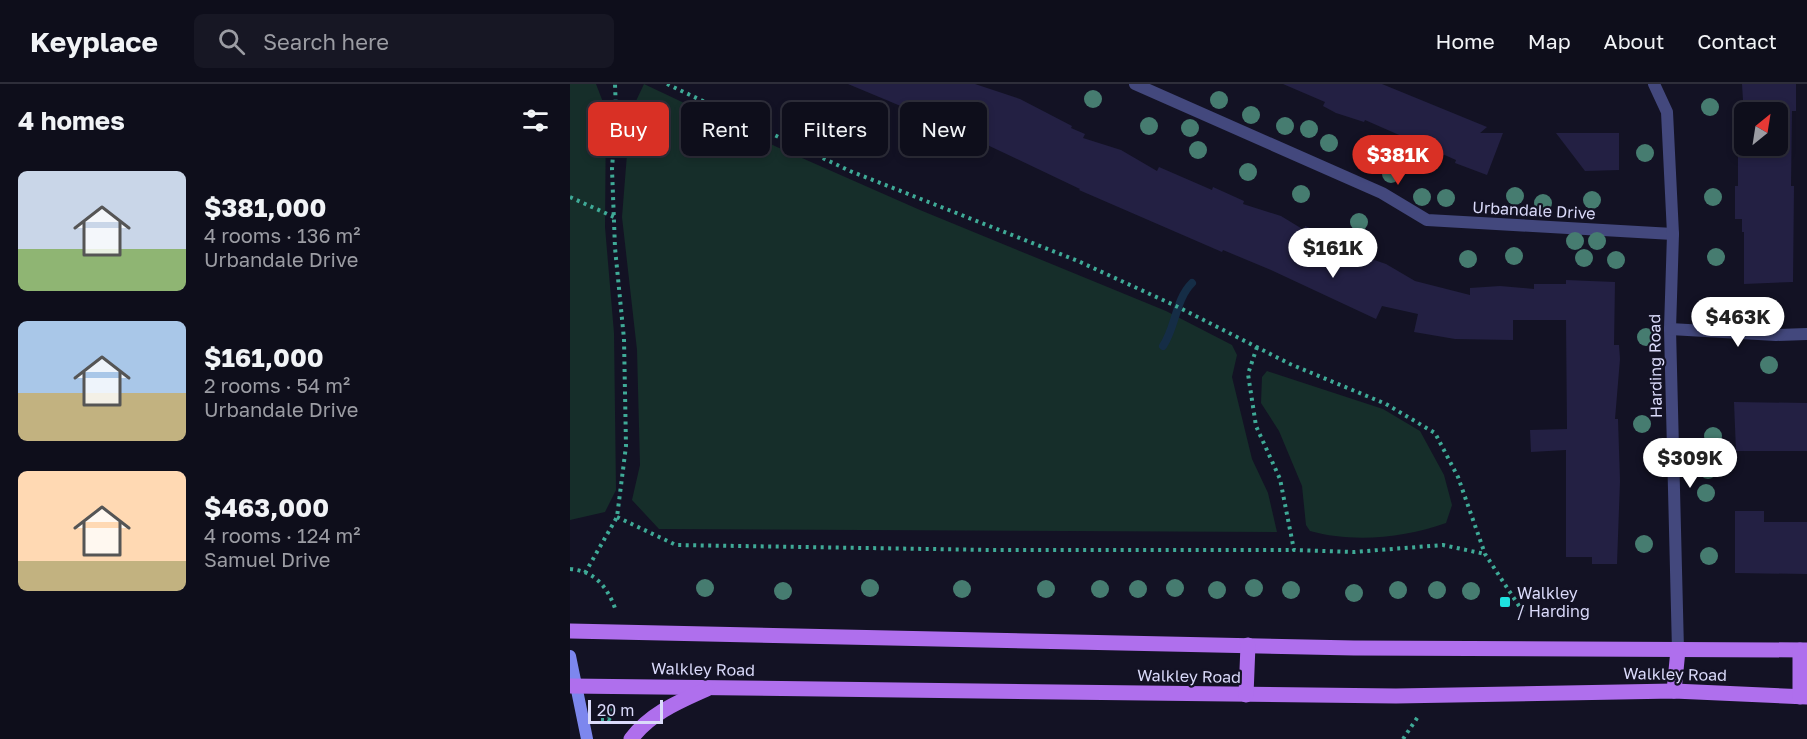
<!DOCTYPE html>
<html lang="en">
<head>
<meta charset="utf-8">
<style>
	body { margin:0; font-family:"Golos Text",sans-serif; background:#171724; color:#f1f3f6; height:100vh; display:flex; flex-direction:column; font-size:22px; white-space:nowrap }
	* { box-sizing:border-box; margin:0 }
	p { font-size:20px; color:#9b9ca3 }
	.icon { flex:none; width:33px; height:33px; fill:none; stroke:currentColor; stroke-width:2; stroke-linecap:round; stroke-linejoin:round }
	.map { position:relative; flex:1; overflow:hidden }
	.panel { display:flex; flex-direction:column; background:#0e0e1b; width:570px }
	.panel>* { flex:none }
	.hud { position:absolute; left:18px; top:18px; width:570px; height:54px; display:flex; gap:12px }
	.needle { width:39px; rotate:30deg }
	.fabs { position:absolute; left:1164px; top:18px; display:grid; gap:12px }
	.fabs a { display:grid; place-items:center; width:54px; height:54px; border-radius:9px; background:#0e0e1b; box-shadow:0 3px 9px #0003,0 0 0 2px #2e2e3a; font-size:30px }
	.scale { position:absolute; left:18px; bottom:15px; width:75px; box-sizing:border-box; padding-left:6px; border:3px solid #dadafa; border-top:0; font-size:16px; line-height:21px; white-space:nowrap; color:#dadafa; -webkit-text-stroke:4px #131224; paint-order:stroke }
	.price { position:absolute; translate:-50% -51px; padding:0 14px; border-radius:21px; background:#fff; color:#222; font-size:20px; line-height:39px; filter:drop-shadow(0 2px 3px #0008) }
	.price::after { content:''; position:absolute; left:50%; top:36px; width:18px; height:14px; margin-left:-9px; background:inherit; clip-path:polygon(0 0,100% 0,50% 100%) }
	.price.current { background:#d93025; color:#fff }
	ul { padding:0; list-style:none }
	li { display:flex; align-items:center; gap:18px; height:150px; padding:0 18px }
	li span { display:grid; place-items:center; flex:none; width:168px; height:120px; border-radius:9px; color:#555 }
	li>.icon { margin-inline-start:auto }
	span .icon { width:72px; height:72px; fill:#fffc; stroke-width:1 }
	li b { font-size:26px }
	h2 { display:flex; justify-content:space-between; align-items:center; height:72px; padding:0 18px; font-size:26px }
	.chip { padding:0 21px; border-radius:9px; background:#0e0e1b; box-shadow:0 3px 9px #0003,0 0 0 2px #2e2e3a; font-size:21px; line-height:54px }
	.chip.current { background:#d93025; color:#fff }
	header { display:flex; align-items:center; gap:36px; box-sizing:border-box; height:84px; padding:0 30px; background:#0e0e1b; border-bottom:2px solid #2e2e3a }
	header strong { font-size:28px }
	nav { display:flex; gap:33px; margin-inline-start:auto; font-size:21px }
	.search { width:420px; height:54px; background:#171724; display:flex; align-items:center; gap:15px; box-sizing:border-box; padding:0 21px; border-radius:9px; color:#9b9ca3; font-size:22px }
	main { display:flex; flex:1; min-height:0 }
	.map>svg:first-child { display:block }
	.green { fill:#162e2a }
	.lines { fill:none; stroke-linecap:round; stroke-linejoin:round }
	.stream { stroke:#152d46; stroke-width:8 }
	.building { fill:#232043 }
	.path { stroke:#3faa97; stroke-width:4; stroke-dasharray:3 4.5; stroke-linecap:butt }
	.street { stroke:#43487d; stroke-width:12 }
	.secondary { stroke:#7d87ee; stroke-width:12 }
	.primary { stroke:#af6fed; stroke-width:15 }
	.tree { fill:#467c70 }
	.poi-dot { fill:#1ee2df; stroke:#131224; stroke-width:2 }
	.labels { text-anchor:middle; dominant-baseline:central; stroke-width:4.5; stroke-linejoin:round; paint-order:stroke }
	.street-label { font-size:16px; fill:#dadafa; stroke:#131224 }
	.poi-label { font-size:16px; fill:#dadafa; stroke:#131224; text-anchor:start }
</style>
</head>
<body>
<header>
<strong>Keyplace</strong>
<div class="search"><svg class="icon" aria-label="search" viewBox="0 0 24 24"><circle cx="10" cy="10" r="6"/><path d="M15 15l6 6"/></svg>Search here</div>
<nav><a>Home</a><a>Map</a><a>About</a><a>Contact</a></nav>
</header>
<main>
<section class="panel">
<h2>4 homes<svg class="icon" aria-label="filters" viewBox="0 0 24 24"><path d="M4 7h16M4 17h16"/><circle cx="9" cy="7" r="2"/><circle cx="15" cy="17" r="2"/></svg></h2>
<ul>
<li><span style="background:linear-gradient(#c9d6e8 65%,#8fb573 0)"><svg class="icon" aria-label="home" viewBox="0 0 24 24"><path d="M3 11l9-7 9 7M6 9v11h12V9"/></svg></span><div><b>$381,000</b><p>4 rooms · 136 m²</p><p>Urbandale Drive</p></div></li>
<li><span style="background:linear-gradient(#a9c7e8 60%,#c2b280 0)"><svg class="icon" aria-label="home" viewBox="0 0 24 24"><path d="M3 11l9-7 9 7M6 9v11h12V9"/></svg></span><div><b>$161,000</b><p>2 rooms · 54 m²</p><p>Urbandale Drive</p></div></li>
<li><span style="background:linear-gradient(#ffd9b3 75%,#c2b280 0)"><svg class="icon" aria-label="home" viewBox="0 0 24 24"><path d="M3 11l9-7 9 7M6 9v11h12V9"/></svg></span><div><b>$463,000</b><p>4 rooms · 124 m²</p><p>Samuel Drive</p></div></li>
</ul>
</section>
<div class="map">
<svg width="1237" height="655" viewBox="0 0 1237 655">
	<rect width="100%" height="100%" fill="#131224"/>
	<!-- green -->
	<g class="green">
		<path d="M 0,0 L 26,0 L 36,26 L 35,143 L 44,249 L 46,406 L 35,428 L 0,436 Z"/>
		<path d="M 74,0 L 207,63 L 350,126 L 596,227 L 662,261 L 667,271 L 662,293 L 682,375 L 698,409 L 707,448 L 89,445 L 62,416 L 70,381 L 67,266 L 52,133 L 59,45 L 66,17 Z"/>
		<path d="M 697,287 L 813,325 L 850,347 L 874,391 L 882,421 L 876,439 C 834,454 783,459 740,447 L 736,441 L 732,402 L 709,347 L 691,319 L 692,293 Z"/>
	</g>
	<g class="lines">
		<!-- stream -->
		<path class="stream" d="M 593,262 C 606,243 605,216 622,199"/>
	</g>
	<!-- building -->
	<g class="building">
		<path d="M 278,0 L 405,0 L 450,15 L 502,42 L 501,44 L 515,50 L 513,54 L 551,66 L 587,87 L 589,83 L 642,106 L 643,103 L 674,117 L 673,120 L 711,132 L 734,146 L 735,142 L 767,156 L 766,158 L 779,164 L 778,167 L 816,180 L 845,197 L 900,211 L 900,204 L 930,202 L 964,205 L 964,200 L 996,200 L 996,196 L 1045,198 L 1044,261 L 1049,261 L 1050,275 L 1045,335 L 1048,335 L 1050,397 L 1047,480 L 1022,480 L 1022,473 L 996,473 L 996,366 L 961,368 L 960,346 L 997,345 L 996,236 L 943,236 L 943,256 L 885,255 L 844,248 L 848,230 L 812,222 L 806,235 L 701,186 L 653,166 L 652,168 L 509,106 L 510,105 L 411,58 L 412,56 Z"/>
		<path d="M 713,0 L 812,0 L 917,43 L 910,49 L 933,49 L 917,91 L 885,79 L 886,76 L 795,36 L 794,38 L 766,29 L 753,22 L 755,18 Z"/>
		<path d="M 1172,0 L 1226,0 L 1226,27 L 1222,27 L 1221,102 L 1224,102 L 1223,198 L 1174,200 L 1174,148 L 1172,148 L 1172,135 L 1165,135 L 1165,102 L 1168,102 L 1168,60 L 1170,60 L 1170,44 L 1174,44 L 1174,62 L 1208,62 L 1208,28 L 1174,28 L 1174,32 Z"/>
		<path d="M 986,49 L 1049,49 L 1049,86 L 1015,87 Z"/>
		<path d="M 1164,318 L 1237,319 L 1237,367 L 1166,367 Z"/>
		<path d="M 1165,427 L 1194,427 L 1194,438 L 1237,438 L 1237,490 L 1165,489 Z"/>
	</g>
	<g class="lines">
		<!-- path -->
		<g class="path">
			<path d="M 97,0 L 280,87 L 508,177 L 608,223 L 720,280 L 816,320 L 865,349 L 888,393 L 915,470 L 953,528"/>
			<path d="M 0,113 L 44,133"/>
			<path d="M 687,263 L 678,290 L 686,342 L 710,395 L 724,466 L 784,468 L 873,461 L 915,470"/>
			<path d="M 47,433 L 106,461 L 422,466 L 724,466"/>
			<path d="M 0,485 C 25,487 37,503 45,524"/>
			<path d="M 15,489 L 47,433 L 56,362 L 54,255 L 45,164 L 42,85 L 46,28 L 45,0"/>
			<path d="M 31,635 L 38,635 L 41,620"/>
			<path d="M 38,635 L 44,639"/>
			<path d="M 833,655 L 849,631"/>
		</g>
		<!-- street -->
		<g class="street">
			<path d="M 565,0 L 812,109 L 857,136 L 1103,150"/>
			<path d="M 1084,0 L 1097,28 L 1103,150 L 1100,245 L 1108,566"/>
			<path d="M 1100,245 L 1206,251 L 1237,250"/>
		</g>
		<!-- secondary -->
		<path class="secondary" d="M 0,572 L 17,655"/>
		<!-- primary -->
		<g class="primary">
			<path d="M 0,547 L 784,564 L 1237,566"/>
			<path d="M 0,602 L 826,612 L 1104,607 L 1237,613"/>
			<path d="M 1104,607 L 1108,566"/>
			<path d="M 676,611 L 678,561"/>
			<path d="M 1230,613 L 1230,566"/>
			<path d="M 61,655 C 81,629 108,618 137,605"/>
		</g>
	</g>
	<!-- trees -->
	<g class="tree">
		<circle cx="523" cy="15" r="9"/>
		<circle cx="649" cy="16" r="9"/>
		<circle cx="1140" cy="23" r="9"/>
		<circle cx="681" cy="31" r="9"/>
		<circle cx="579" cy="42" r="9"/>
		<circle cx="715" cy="42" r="9"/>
		<circle cx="620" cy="44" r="9"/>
		<circle cx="739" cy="45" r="9"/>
		<circle cx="759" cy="59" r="9"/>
		<circle cx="628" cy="66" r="9"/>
		<circle cx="1075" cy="69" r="9"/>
		<circle cx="678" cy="88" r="9"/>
		<circle cx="821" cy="90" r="9"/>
		<circle cx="731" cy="110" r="9"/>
		<circle cx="945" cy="112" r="9"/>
		<circle cx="852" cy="113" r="9"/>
		<circle cx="1143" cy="113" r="9"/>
		<circle cx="876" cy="114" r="9"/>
		<circle cx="1022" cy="116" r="9"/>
		<circle cx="973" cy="119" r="9"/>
		<circle cx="789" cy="138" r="9"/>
		<circle cx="1005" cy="157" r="9"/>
		<circle cx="1027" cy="157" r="9"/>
		<circle cx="944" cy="172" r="9"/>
		<circle cx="1146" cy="173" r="9"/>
		<circle cx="1014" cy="174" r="9"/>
		<circle cx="898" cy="175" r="9"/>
		<circle cx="1046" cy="176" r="9"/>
		<circle cx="1204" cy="235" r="9"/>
		<circle cx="1076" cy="253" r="9"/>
		<circle cx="1199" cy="281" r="9"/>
		<circle cx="1072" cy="340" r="9"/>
		<circle cx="1143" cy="352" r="9"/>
		<circle cx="1138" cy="386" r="9"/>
		<circle cx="1136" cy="409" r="9"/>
		<circle cx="1074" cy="460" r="9"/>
		<circle cx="1139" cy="472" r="9"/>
		<circle cx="135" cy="504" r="9"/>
		<circle cx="300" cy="504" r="9"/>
		<circle cx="605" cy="504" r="9"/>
		<circle cx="684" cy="504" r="9"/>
		<circle cx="392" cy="505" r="9"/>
		<circle cx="476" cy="505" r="9"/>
		<circle cx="530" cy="505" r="9"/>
		<circle cx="568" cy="505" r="9"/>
		<circle cx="647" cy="506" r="9"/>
		<circle cx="721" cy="506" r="9"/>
		<circle cx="828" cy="506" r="9"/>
		<circle cx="867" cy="506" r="9"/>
		<circle cx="213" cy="507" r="9"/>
		<circle cx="901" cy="507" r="9"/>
		<circle cx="784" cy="509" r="9"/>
	</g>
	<!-- markers -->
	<rect class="poi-dot" x="929" y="512" width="12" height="12" rx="3"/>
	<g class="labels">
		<!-- street labels -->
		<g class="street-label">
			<text transform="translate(964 126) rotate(3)">Urbandale Drive</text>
			<text transform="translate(1085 282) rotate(-91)">Harding Road</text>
			<text transform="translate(133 585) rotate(1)">Walkley Road</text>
			<text transform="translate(1105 590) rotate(1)">Walkley Road</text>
			<text transform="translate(619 592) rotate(1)">Walkley Road</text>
		</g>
		<!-- poi labels -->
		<g class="poi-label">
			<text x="947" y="509">Walkley<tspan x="947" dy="18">/ Harding</tspan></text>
		</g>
	</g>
</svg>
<div class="fabs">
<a><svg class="needle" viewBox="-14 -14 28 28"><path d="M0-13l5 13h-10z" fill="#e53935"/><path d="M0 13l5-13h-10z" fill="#9b9ca3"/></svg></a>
</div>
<div class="scale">20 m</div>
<b class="price current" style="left:828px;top:102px">$381K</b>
<b class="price" style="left:763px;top:195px">$161K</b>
<b class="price" style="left:1168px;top:264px">$463K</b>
<b class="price" style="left:1120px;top:405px">$309K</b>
<div class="hud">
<a class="chip current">Buy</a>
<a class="chip">Rent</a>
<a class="chip">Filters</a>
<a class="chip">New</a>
</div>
</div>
</main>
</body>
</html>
